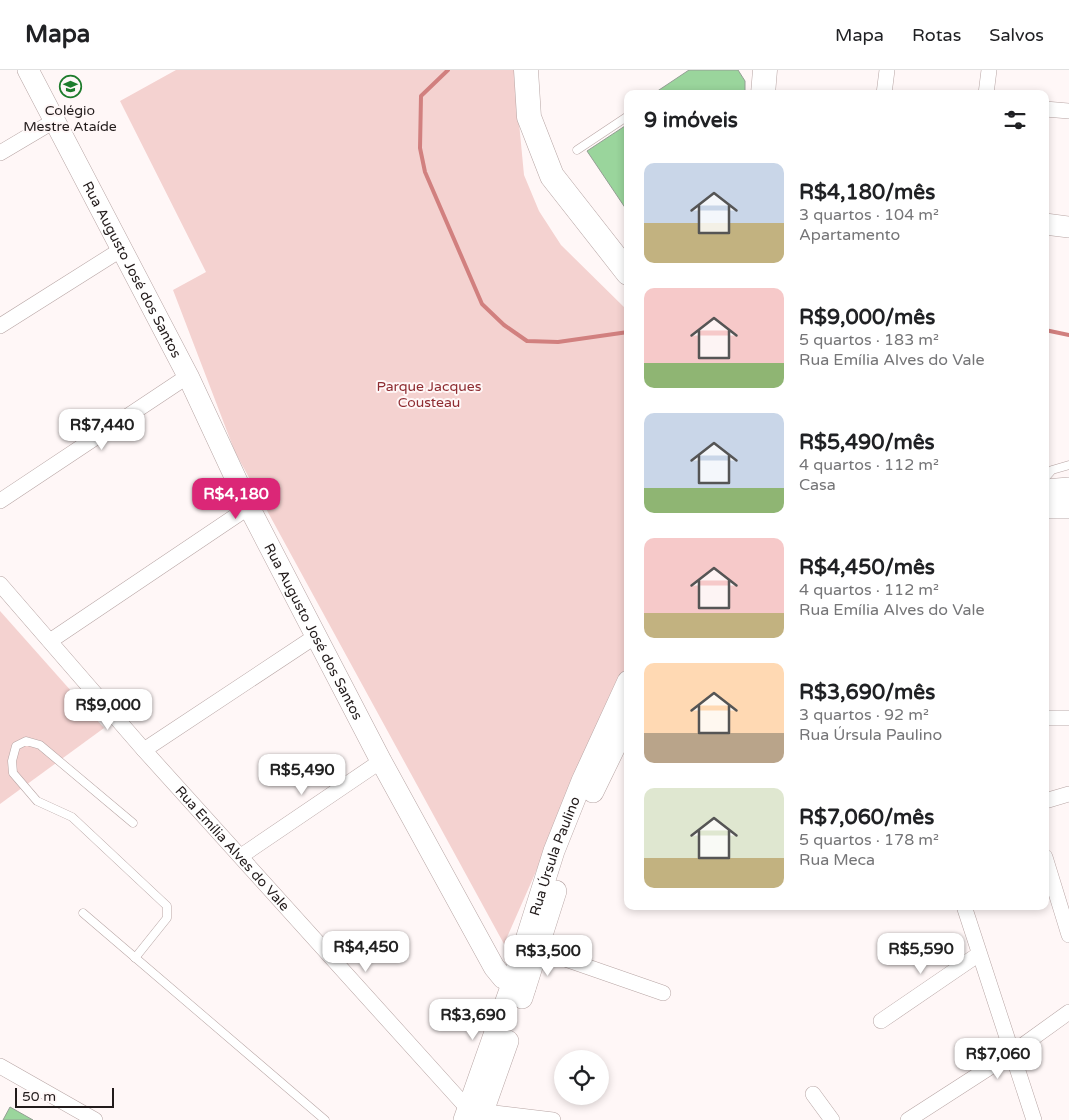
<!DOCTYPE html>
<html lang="pt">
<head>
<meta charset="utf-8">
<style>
	body { margin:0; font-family:"Varela Round",sans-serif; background:#f2f2f2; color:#202124; height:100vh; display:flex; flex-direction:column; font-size:19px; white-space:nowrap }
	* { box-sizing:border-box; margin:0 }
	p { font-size:16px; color:#757577 }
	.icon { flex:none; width:28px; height:28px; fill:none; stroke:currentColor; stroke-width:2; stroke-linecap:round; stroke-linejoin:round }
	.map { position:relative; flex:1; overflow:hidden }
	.sheet { position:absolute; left:624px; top:20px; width:425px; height:820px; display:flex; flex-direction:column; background:#fff; border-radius:10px; box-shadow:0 2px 8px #0003 }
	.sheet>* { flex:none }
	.tools { position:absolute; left:554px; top:980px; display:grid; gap:10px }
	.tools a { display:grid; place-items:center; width:55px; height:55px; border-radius:50%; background:#fff; box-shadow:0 2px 8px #0003; font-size:25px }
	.scale { position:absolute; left:15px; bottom:12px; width:99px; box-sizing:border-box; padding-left:5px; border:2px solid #221b1b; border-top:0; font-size:14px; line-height:18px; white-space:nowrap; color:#221b1b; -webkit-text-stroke:4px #fff7f7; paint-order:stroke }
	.price { position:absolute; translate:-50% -42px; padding:0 11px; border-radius:10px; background:#fff; color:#222; font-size:16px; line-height:32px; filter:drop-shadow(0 1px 2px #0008) }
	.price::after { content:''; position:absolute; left:50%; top:30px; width:15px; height:11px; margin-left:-8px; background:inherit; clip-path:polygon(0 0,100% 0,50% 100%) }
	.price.active { background:#db2777; color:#fff }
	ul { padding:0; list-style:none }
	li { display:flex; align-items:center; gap:15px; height:125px; padding:0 20px }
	li span { display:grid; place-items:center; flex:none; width:140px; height:100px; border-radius:10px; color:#555 }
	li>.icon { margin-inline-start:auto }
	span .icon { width:60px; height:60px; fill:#fffc; stroke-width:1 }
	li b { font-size:21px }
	h2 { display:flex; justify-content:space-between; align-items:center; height:60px; padding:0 20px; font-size:21px }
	header { display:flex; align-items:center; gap:30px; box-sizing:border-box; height:70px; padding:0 25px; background:#fff; border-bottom:1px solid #e0e0e0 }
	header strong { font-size:24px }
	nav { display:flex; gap:28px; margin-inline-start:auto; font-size:18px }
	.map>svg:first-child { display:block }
	.green { fill:#f4d2d0 }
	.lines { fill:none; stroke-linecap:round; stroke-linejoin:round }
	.stream { stroke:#d1807f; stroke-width:4 }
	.building { fill:#9ad59c; stroke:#949f94 }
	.lane-casing { stroke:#b7a5a4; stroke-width:9 }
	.street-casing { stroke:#b7a5a4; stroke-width:16 }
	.secondary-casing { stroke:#b7a5a4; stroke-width:22 }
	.primary-casing { stroke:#b7a5a4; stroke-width:25 }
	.lane { stroke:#fff; stroke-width:8 }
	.street { stroke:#fff; stroke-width:15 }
	.secondary { stroke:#fff; stroke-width:21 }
	.primary { stroke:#fff; stroke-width:24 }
	.labels { text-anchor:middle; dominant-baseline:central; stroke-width:4; stroke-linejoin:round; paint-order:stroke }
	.poi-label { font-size:14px; fill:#221b1b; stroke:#fff7f7 }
	.street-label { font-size:14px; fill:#221b1b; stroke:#fff7f7 }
	.park-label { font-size:14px; fill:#8e2d32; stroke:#fff7f7 }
</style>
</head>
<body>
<header>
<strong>Mapa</strong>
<nav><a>Mapa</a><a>Rotas</a><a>Salvos</a></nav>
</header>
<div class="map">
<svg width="1069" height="1050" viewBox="0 0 1069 1050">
	<rect width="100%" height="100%" fill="#fff7f7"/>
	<!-- green -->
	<g class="green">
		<path d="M 176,0 L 514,0 L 524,105 L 539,141 L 561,175 L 627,240 L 627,608 L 567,731 L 504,874 L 235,382 L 173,220 L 206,202 L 120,31 Z"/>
		<path d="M 0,541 L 104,658 L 0,734 Z"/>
	</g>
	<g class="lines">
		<!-- stream -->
		<g class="stream">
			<path d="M 448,0 L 421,26 L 420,78 L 425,102 L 482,234 L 504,255 L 527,271 L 558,272 L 628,262"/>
			<path d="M 1045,260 L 1069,265"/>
		</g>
	</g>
	<!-- building -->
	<g class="building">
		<path d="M 689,0 L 738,0 L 745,11 L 745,24 L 653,24 Z"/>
		<path d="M 628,54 L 628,142 L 587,81 Z"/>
		<path d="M 10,1037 L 33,1050 L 3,1050 Z"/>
	</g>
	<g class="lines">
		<defs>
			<g id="lane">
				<path d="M 577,80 L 628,46"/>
				<path d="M 1045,408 L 1052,400 L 1069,395"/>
				<path d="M 133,753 L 40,675 L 26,671 L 16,676 L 12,691 L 13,703 L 37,731 L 72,747 L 167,836 L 167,848 L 135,888"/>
				<path d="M 83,843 L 325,1050"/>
			</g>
			<g id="street">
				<path d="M 884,24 L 887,0"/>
				<path d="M 986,24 L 989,0"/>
				<path d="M 1045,39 L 1069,41"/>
				<path d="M 0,83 L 54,51"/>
				<path d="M 0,256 L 122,179"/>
				<path d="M 0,431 L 188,306"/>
				<path id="s1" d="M 0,514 L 144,680 L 469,1040 L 553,1050"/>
				<path d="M 50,571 L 249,437"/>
				<path d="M 1045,648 L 1069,648"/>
				<path d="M 144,680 L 316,566"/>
				<path d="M 1045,731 L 1069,724"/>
				<path d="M 241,786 L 381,691"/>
				<path d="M 1045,787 L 1069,865"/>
				<path d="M 964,836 L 1034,1050"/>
				<path d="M 536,885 L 565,889 L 663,923"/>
				<path d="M 881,951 L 979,884"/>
				<path d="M 0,996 L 95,1050"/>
				<path d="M 813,1024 L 832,1050"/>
				<path d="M 908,1050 L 1012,983 L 1069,942"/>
			</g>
			<g id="secondary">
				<path id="s2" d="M 28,0 L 188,306 L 249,437 L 381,691 L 494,897 L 503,908 L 525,918"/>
				<path d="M 1045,154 L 1069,157"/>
				<path d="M 1045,420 L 1069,418"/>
				<path d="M 1045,438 L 1069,438"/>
				<path d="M 593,722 L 628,650"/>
				<path d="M 522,928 L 556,821"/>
				<path id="s3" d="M 464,1050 L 512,914 L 554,781 L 582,711 L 628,611"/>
				<path d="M 480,1050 L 508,971"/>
			</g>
			<g id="primary">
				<path d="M 526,0 L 529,47 L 552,106 L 628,203"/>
				<path d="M 763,24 L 765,0"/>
			</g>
		</defs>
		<!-- lane casing -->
		<use href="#lane" class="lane-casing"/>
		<!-- street casing -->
		<use href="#street" class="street-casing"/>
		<!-- secondary casing -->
		<use href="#secondary" class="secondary-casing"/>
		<!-- primary casing -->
		<use href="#primary" class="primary-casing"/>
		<!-- lane -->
		<use href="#lane" class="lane"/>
		<!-- street -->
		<use href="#street" class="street"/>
		<!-- secondary -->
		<use href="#secondary" class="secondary"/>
		<!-- primary -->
		<use href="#primary" class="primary"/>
	</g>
	<!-- icons -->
	<defs>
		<symbol id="school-ring" viewBox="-11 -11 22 22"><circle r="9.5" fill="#fff7f7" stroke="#1e7c2c" stroke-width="1.5"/><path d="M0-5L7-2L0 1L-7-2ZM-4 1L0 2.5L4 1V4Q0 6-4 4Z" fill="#1e7c2c"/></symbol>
	</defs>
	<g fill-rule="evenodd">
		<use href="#school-ring" x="58" y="4" width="25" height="25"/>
	</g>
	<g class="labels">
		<!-- poi labels -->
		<g class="poi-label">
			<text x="70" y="40">Colégio<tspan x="70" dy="16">Mestre Ataíde</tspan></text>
		</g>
		<!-- street labels -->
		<g class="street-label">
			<text stroke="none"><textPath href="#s2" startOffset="225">Rua Augusto José dos Santos</textPath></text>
			<text stroke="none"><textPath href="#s2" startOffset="630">Rua Augusto José dos Santos</textPath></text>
			<text stroke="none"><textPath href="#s1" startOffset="352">Rua Emília Alves do Vale</textPath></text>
			<text stroke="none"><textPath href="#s3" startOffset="279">Rua Úrsula Paulino</textPath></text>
		</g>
		<!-- park labels -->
		<g class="park-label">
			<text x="429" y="316">Parque Jacques<tspan x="429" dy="16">Cousteau</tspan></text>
		</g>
	</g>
</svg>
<div class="tools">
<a><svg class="icon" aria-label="locate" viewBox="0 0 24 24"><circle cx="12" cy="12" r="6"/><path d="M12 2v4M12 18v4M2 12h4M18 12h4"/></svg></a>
</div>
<div class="scale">50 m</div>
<b class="price" style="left:102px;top:381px">R$7,440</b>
<b class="price active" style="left:236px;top:450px">R$4,180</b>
<b class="price" style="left:108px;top:661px">R$9,000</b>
<b class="price" style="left:302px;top:726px">R$5,490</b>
<b class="price" style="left:366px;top:903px">R$4,450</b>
<b class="price" style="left:921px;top:905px">R$5,590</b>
<b class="price" style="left:548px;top:907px">R$3,500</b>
<b class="price" style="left:473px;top:971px">R$3,690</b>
<b class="price" style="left:998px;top:1010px">R$7,060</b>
<section class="sheet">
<h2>9 imóveis<svg class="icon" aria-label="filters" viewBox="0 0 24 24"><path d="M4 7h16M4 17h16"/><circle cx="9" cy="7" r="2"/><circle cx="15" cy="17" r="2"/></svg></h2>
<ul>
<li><span style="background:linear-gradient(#c9d6e8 60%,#c2b280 0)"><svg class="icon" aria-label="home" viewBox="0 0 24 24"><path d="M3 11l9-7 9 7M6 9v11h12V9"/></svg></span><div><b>R$4,180/mês</b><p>3 quartos · 104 m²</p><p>Apartamento</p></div></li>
<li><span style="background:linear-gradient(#f6c9c9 75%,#8fb573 0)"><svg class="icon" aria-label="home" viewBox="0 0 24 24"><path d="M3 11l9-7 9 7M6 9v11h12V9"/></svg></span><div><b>R$9,000/mês</b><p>5 quartos · 183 m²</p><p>Rua Emília Alves do Vale</p></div></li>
<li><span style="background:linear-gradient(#c9d6e8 75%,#8fb573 0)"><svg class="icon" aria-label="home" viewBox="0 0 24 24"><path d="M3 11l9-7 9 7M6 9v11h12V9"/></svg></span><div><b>R$5,490/mês</b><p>4 quartos · 112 m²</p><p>Casa</p></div></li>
<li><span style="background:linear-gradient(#f6c9c9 75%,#c2b280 0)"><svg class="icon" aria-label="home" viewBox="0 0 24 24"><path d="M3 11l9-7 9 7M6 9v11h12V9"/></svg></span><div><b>R$4,450/mês</b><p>4 quartos · 112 m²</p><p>Rua Emília Alves do Vale</p></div></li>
<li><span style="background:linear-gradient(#ffd9b3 70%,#b9a48a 0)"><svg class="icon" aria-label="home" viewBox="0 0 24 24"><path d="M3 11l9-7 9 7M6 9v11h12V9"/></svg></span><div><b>R$3,690/mês</b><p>3 quartos · 92 m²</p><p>Rua Úrsula Paulino</p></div></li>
<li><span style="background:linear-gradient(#dfe7d0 70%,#c2b280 0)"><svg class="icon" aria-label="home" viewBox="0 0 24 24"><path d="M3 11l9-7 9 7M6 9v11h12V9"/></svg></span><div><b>R$7,060/mês</b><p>5 quartos · 178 m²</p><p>Rua Meca</p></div></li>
</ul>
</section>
</div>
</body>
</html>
